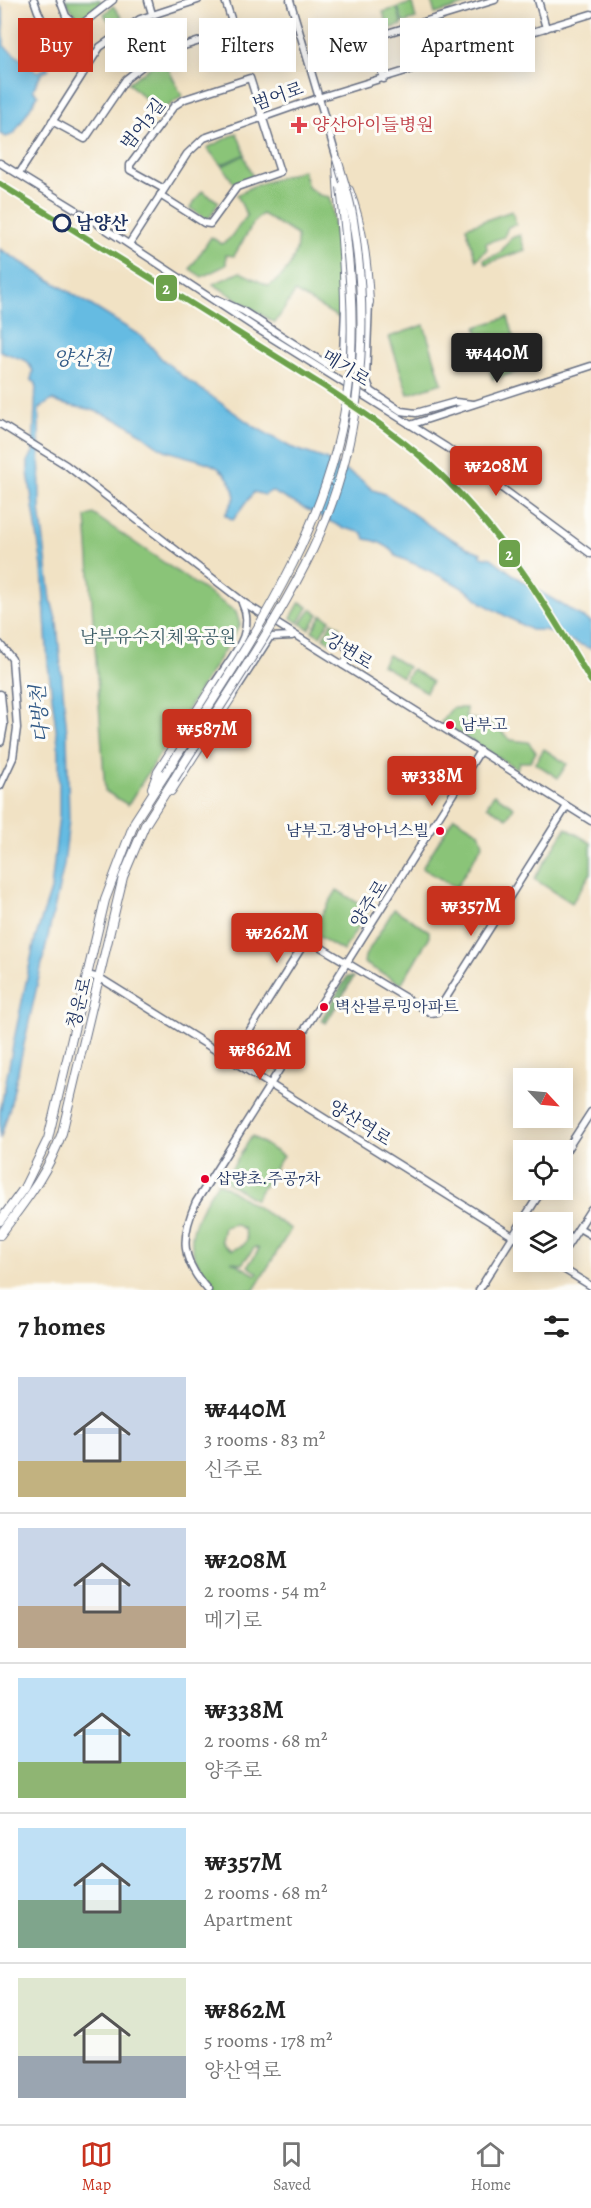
<!DOCTYPE html>
<html lang="en">
<head>
<meta charset="utf-8">
<style>
	body { margin:0; font-family:Alegreya,"Noto Serif KR",serif; background:#f6f6f6; color:#222; height:100vh; display:flex; flex-direction:column; font-size:22px; white-space:nowrap }
	* { box-sizing:border-box; margin:0 }
	p { font-size:20px; color:#767676 }
	.icon { flex:none; width:33px; height:33px; fill:none; stroke:currentColor; stroke-width:2; stroke-linecap:round; stroke-linejoin:round }
	.map { position:relative; height:1290px; overflow:hidden }
	.drawer { display:flex; flex-direction:column; background:#fff; flex:1 }
	.drawer>* { flex:none }
	.banner { position:absolute; left:18px; top:18px; width:555px; height:54px; display:flex; gap:12px }
	.needle { width:39px; rotate:116deg }
	.buttons { position:absolute; left:513px; top:1068px; display:grid; gap:12px }
	.buttons a { display:grid; place-items:center; width:60px; height:60px; border-radius:0px; background:#fff; box-shadow:0 3px 15px #0003; font-size:30px }
	.price { position:absolute; translate:-50% -51px; padding:0 14px; border-radius:6px; background:#c8321e; color:#fff; font-size:20px; line-height:39px; filter:drop-shadow(0 2px 3px #0008) }
	.price::after { content:''; position:absolute; left:50%; top:36px; width:18px; height:14px; margin-left:-9px; background:inherit; clip-path:polygon(0 0,100% 0,50% 100%) }
	.price.selected { background:#222; color:#fff }
	ul { padding:0; list-style:none }
	li { display:flex; align-items:center; gap:18px; height:150px; padding:0 18px }
	li+li { border-top:2px solid #e0e0e0 }
	li span { display:grid; place-items:center; flex:none; width:168px; height:120px; border-radius:0px; color:#555 }
	li>.icon { margin-inline-start:auto }
	span .icon { width:72px; height:72px; fill:#fffc; stroke-width:1 }
	li b { font-size:26px }
	h2 { display:flex; justify-content:space-between; align-items:center; height:72px; padding:0 18px; font-size:26px }
	.pill { padding:0 21px; border-radius:0px; background:#fff; box-shadow:0 3px 15px #0003; font-size:21px; line-height:54px }
	.pill.selected { background:#c8321e; color:#fff }
	.menu { display:flex; justify-content:space-around; align-items:center; height:84px; border-top:2px solid #e0e0e0; background:#fff; font-size:16px; color:#767676 }
	.menu a { display:grid; justify-items:center; gap:3px }
	.menu .selected { color:#c8321e }
	.map>svg:first-child { display:block }
	.green { fill:#8ac478; stroke:#527a6b; stroke-width:1.5; fill-rule:evenodd }
	.forest { fill:#6faa68; stroke:#456c63; stroke-width:1.5 }
	.water { fill:#65bbe2; stroke:#4075a0; stroke-width:1.5 }
	.lines { fill:none; stroke-linecap:round; stroke-linejoin:round }
	.minor-casing { stroke:#666e82; stroke-width:9 }
	.major-casing { stroke:#666e82; stroke-width:10 }
	.highway-casing { stroke:#666e82; stroke-width:11 }
	.minor { stroke:#fff; stroke-width:6 }
	.major { stroke:#fff; stroke-width:8 }
	.highway { stroke:#fff; stroke-width:8 }
	.rail { stroke:#1b2f5e; stroke-width:1.5; stroke-dasharray:9 4.5; stroke-linecap:butt }
	.major-bridge-casing { stroke:#666e82; stroke-width:10; stroke-linecap:butt }
	.major-bridge { stroke:#fff; stroke-width:8 }
	.metro-1-casing { stroke:#fdfcf7; stroke-width:10 }
	.metro-1 { stroke:#6da24c; stroke-width:6 }
	.health-dot { fill:#e0444e; stroke:#fdfcf7; stroke-width:2 }
	.stop-dot { fill:#fdfcf7; stroke:#1b2f5e; stroke-width:3 }
	.bus-dot { fill:#e4002b; stroke:#fdfcf7; stroke-width:2 }
	.labels { text-anchor:middle; dominant-baseline:central; stroke-width:6; stroke-linejoin:round; paint-order:stroke }
	.bus-label { font-size:16px; fill:#1b2f5e; stroke:#fdfcf7; text-anchor:start }
	.street-label { font-size:18px; fill:#1b2f5e; stroke:#fdfcf7 }
	.health-label { font-size:18px; fill:#be3a42; stroke:#fdfcf7; text-anchor:start }
	.stop-label { font-size:18px; font-weight:bold; fill:#1b2f5e; stroke:#fdfcf7; text-anchor:start }
	.park-label { font-size:18px; fill:#3c5c66; stroke:#fdfcf7 }
	.water-label { font-size:20px; font-style:italic; fill:#315986; stroke:#fdfcf7 }
	.line-badge { stroke:#fdfcf7; stroke-width:2 }
	.badge-label { font-size:16px; text-anchor:middle; font-weight:bold; fill:#fff }
</style>
</head>
<body>
<div class="map">
<svg width="591" height="1290" viewBox="0 0 591 1290">
	<rect width="100%" height="100%" fill="#fdfcf7"/>
	<filter id="ink" filterUnits="userSpaceOnUse"><feTurbulence type="fractalNoise" baseFrequency=".0167" numOctaves="2"/><feDisplacementMap in="SourceGraphic" scale="12" xChannelSelector="R" yChannelSelector="G"/><feConvolveMatrix kernelMatrix="1 2 1 2 8 2 1 2 1" color-interpolation-filters="sRGB"/></filter>
	<filter id="wash" filterUnits="userSpaceOnUse"><feTurbulence type="fractalNoise" baseFrequency=".008" numOctaves="4" result="noise"/><feDisplacementMap in="SourceGraphic" scale="24" xChannelSelector="R" yChannelSelector="G"/><feGaussianBlur stdDeviation="1.35" result="paint"/><feColorMatrix in="noise" values="0 0 0 0 0 0 0 0 0 0 0 0 0 0 0 0 0 1.4 0 .05"/><feComposite in="paint" operator="in"/></filter>
	<g filter="url(#wash)">
		<rect width="100%" height="100%" fill="#f1e2c4"/>
		<!-- green -->
		<g class="green">
			<path d="M 65,0 L 100,0 L 101,3 L 79,20 Z"/>
			<path d="M 431,0 L 470,0 L 471,3 L 435,14 Z"/>
			<path d="M 412,3 L 416,19 L 403,23 L 398,7 Z"/>
			<path d="M 113,6 L 123,19 L 113,27 L 104,14 Z"/>
			<path d="M 397,8 L 402,25 L 388,29 L 383,12 Z"/>
			<path d="M 76,31 L 91,43 L 87,50 L 77,49 L 66,41 Z"/>
			<path d="M 163,58 L 182,96 L 160,112 L 128,83 Z"/>
			<path d="M 237,133 L 245,154 L 221,165 L 207,148 Z"/>
			<path d="M 244,155 L 253,178 L 235,185 L 222,166 Z"/>
			<path d="M 303,170 L 308,187 L 319,195 L 329,197 L 332,206 L 342,298 L 341,319 L 295,292 L 275,323 L 213,284 L 240,272 L 269,286 C 287,274 299,258 297,235 L 262,214 L 254,222 L 234,256 L 226,255 L 226,265 L 202,277 L 190,269 L 211,237 L 222,244 L 229,239 L 247,216 L 237,195 L 251,187 Z"/>
			<path d="M 202,191 L 219,202 L 210,217 L 206,219 L 190,208 Z"/>
			<path d="M 512,211 L 516,224 L 508,227 L 504,237 L 486,243 L 487,249 L 476,260 L 466,227 Z"/>
			<path d="M 520,235 L 525,250 L 485,264 L 484,259 L 499,254 L 511,238 Z"/>
			<path d="M 508,317 L 524,370 L 493,379 L 476,327 Z"/>
			<path d="M 424,325 L 442,383 L 408,394 L 389,337 Z"/>
			<path d="M 93,514 L 236,612 L 240,625 L 128,805 L 105,791 L 86,517 Z"/>
			<path d="M 300,602 L 308,607 L 299,623 L 291,618 Z"/>
			<path d="M 311,609 L 319,614 L 309,629 L 301,624 Z"/>
			<path d="M 322,615 L 330,620 L 320,636 L 312,631 Z"/>
			<path d="M 332,622 L 340,627 L 331,642 L 323,638 Z"/>
			<path d="M 388,655 L 408,667 L 402,677 L 382,665 Z"/>
			<path d="M 412,669 L 432,682 L 426,692 L 405,680 Z"/>
			<path d="M 452,708 L 466,708 L 466,718 L 490,722 L 511,740 L 528,742 L 536,752 L 530,762 L 519,762 L 517,769 L 441,722 Z"/>
			<path d="M 544,749 L 567,764 L 558,778 L 535,763 Z"/>
			<path d="M 494,794 L 514,807 L 507,818 L 487,806 Z"/>
			<path d="M 454,817 L 479,832 L 483,844 L 456,888 L 422,868 Z"/>
			<path d="M 566,828 L 591,843 L 591,873 L 572,903 L 534,879 Z"/>
			<path d="M 337,890 L 369,910 L 343,951 L 311,932 Z"/>
			<path d="M 394,909 L 429,931 L 429,938 L 401,984 L 364,963 L 365,956 Z"/>
			<path d="M 252,1136 L 283,1156 L 255,1200 L 224,1180 Z"/>
			<path d="M 218,1182 L 291,1229 L 254,1290 L 217,1290 C 209,1279 199,1268 194,1255 C 185,1231 205,1201 218,1182 ZM 235,1224 L 244,1229 L 247,1239 L 244,1245 L 232,1250 L 224,1245 L 221,1240 L 224,1227 ZM 255,1247 L 259,1249 L 248,1266 L 258,1273 L 256,1275 L 231,1261 L 242,1264 Z"/>
		</g>
		<!-- forest -->
		<path class="forest" d="M 347,977 L 354,977 L 326,1023 L 321,1020 Z"/>
		<!-- water -->
		<g class="water">
			<path d="M 0,5 L 3,11 L 4,46 L 37,72 L 44,69 L 46,65 L 49,69 L 41,74 L 33,90 L 38,95 L 14,134 L 6,137 L 0,134 Z"/>
			<path d="M 0,249 L 144,338 L 161,358 L 181,375 L 255,427 L 290,447 L 325,459 L 359,478 L 373,490 L 385,494 L 433,528 L 464,546 L 481,553 L 481,556 L 491,558 L 522,581 L 591,622 L 591,649 L 545,630 L 531,630 L 482,603 C 472,589 416,564 396,556 C 392,547 376,540 365,539 L 363,533 L 341,527 L 271,491 L 265,495 L 254,492 L 233,520 L 225,515 L 235,497 C 228,457 195,462 165,450 C 149,443 138,428 122,422 C 112,418 102,413 92,410 C 78,406 65,407 52,400 L 39,409 L 40,509 L 51,600 L 57,623 L 67,734 L 69,820 L 64,865 L 10,1107 L 0,1139 L 0,1112 L 14,1040 L 35,939 L 51,890 L 59,815 L 59,752 L 48,665 L 42,567 L 28,472 L 28,461 L 33,452 L 36,383 L 31,380 L 33,371 L 27,361 L 0,351 Z"/>
		</g>
	</g>
	<g filter="url(#ink)">
		<g class="lines">
			<defs>
				<g id="minor">
					<path d="M 34,0 C 43,31 61,47 88,64"/>
					<path d="M 60,0 L 66,16 L 78,27 L 113,0"/>
					<path d="M 148,0 L 152,14"/>
					<path d="M 290,0 L 337,159"/>
					<path d="M 538,0 L 546,28"/>
					<path d="M 384,79 L 371,38 L 495,0"/>
					<path d="M 52,121 L 85,139 L 126,79 L 158,54 L 229,32 L 234,28 L 225,0"/>
					<path d="M 0,163 L 75,209"/>
					<path d="M 19,174 L 100,47 L 140,19 L 198,0"/>
					<path d="M 160,195 L 204,223 L 210,224 L 237,187 L 280,172 L 250,78 L 185,99 L 174,106 L 130,165 L 130,170 L 164,189"/>
					<path d="M 81,213 L 259,330 L 446,447 L 591,554"/>
					<path d="M 129,244 L 187,154 L 204,138 L 321,97 L 591,14"/>
					<path d="M 217,299 L 243,311 L 329,366 L 337,365 L 343,355 L 345,308"/>
					<path d="M 369,302 L 366,378 L 371,391 L 401,411 L 416,413 L 455,402 L 473,404"/>
					<path d="M 0,424 L 66,465 L 246,604 L 591,821"/>
					<path d="M 410,425 L 591,366"/>
					<path d="M 0,644 L 12,659 L 17,728 L 13,758 L 0,786"/>
					<path d="M 346,648 L 359,656"/>
					<path d="M 343,665 L 352,652"/>
					<path d="M 214,684 C 230,658 257,633 242,603"/>
					<path d="M 232,696 L 270,637 L 292,636"/>
					<path d="M 87,975 L 100,978 L 524,1243"/>
					<path d="M 231,1060 L 307,939 L 431,1013 L 437,1012 L 567,806"/>
					<path d="M 562,1157 L 591,1112"/>
					<path d="M 579,1228 L 591,1235"/>
					<path d="M 562,1254 L 591,1209"/>
					<path d="M 552,1262 L 591,1286"/>
					<path d="M 208,1290 C 181,1260 180,1238 196,1202 L 480,751"/>
					<path d="M 479,1290 L 542,1190"/>
				</g>
				<g id="major">
					<path d="M 337,163 C 339,212 345,259 345,308"/>
					<path d="M 349,190 C 363,227 367,263 369,302"/>
					<path d="M 152,788 L 158,772 L 214,684"/>
					<path d="M 171,791 L 232,696"/>
					<path d="M 0,1221 L 24,1188 L 48,1139 L 105,900 L 135,821 L 166,773"/>
					<path d="M 0,1235 C 26,1200 47,1175 62,1133 L 123,877 L 145,825 L 174,779"/>
				</g>
				<path id="highway" d="M 0,695 L 3,725 L 0,741"/>
			</defs>
			<!-- minor casing -->
			<use href="#minor" class="minor-casing"/>
			<!-- major casing -->
			<use href="#major" class="major-casing"/>
			<!-- highway casing -->
			<use href="#highway" class="highway-casing"/>
			<!-- minor -->
			<use href="#minor" class="minor"/>
			<!-- major -->
			<use href="#major" class="major"/>
			<!-- highway -->
			<use href="#highway" class="highway"/>
			<!-- rail -->
			<path class="rail" d="M 4,183 C 86,235 168,286 251,338 C 318,380 386,419 444,473 C 505,531 549,602 591,674"/>
			<defs>
				<g id="major-bridge">
					<path d="M 166,773 C 244,650 333,530 349,382 C 356,316 348,252 341,187"/>
					<path d="M 174,779 C 218,708 267,639 305,565 C 360,459 372,337 353,220 C 350,199 343,179 337,159"/>
				</g>
			</defs>
			<!-- major-bridge casing -->
			<use href="#major-bridge" class="major-bridge-casing"/>
			<!-- major-bridge -->
			<use href="#major-bridge" class="major-bridge"/>
			<defs>
				<path id="metro-1" d="M 0,184 L 325,387 C 366,414 406,441 441,475 C 503,534 548,608 591,681"/>
			</defs>
			<!-- metro-1 casing -->
			<use href="#metro-1" class="metro-1-casing"/>
			<!-- metro-1 -->
			<use href="#metro-1" class="metro-1"/>
		</g>
	</g>
	<!-- markers -->
	<path class="health-dot" d="M296 116h6v6h6v6h-6v6h-6v-6h-6v-6h6z"/>
	<circle class="stop-dot" cx="62" cy="223" r="8"/>
	<g class="bus-dot">
		<circle cx="450" cy="725" r="5"/>
		<circle cx="440" cy="831" r="5"/>
		<circle cx="324" cy="1007" r="5"/>
		<circle cx="205" cy="1179" r="5"/>
	</g>
	<g class="labels">
		<!-- bus labels -->
		<g class="bus-label">
			<text x="461" y="725">남부고</text>
			<text x="429" y="831" text-anchor="end">남부고·경남아너스빌</text>
			<text x="335" y="1007">벽산블루밍아파트</text>
			<text x="216" y="1179">삽량초.주공7차</text>
		</g>
		<!-- street labels -->
		<g class="street-label">
			<text transform="translate(278 96) rotate(-19)">범어로</text>
			<text transform="translate(143 124) rotate(-52)">범어3길</text>
			<text transform="translate(346 368) rotate(32)">메기로</text>
			<text transform="translate(349 651) rotate(32)">강변로</text>
			<text transform="translate(369 904) rotate(-58)">양주로</text>
			<text transform="translate(79 1003) rotate(-76)">청운로</text>
			<text transform="translate(360 1123) rotate(32)">양산역로</text>
		</g>
		<!-- health labels -->
		<g class="health-label">
			<text x="312" y="125">양산아이들병원</text>
		</g>
		<!-- stop labels -->
		<g class="stop-label">
			<text x="76" y="223">남양산</text>
		</g>
		<!-- park labels -->
		<g class="park-label">
			<text x="158" y="637">남부유수지체육공원</text>
		</g>
		<!-- water labels -->
		<g class="water-label">
			<text x="82" y="358">양산천</text>
			<text transform="translate(40 714) rotate(-95)">다방천</text>
		</g>
	</g>
	<g class="line-badge">
		<rect x="155" y="274" width="23" height="28" rx="6" fill="#6da24c"/>
		<rect x="498" y="539" width="23" height="29" rx="6" fill="#6da24c"/>
	</g>
	<g class="badge-label">
		<text x="166" y="294">2</text>
		<text x="509" y="560">2</text>
	</g>
</svg>
<div class="buttons">
<a><svg class="needle" viewBox="-14 -14 28 28"><path d="M0-13l5 13h-10z" fill="#e53935"/><path d="M0 13l5-13h-10z" fill="#767676"/></svg></a>
<a><svg class="icon" aria-label="locate" viewBox="0 0 24 24"><circle cx="12" cy="12" r="6"/><path d="M12 2v4M12 18v4M2 12h4M18 12h4"/></svg></a>
<a><svg class="icon" aria-label="layers" viewBox="0 0 24 24"><path d="M12 4l9 5-9 5-9-5zM3 14l9 5 9-5"/></svg></a>
</div>
<b class="price selected" style="left:497px;top:384px">₩440M</b>
<b class="price" style="left:496px;top:497px">₩208M</b>
<b class="price" style="left:207px;top:760px">₩587M</b>
<b class="price" style="left:432px;top:807px">₩338M</b>
<b class="price" style="left:471px;top:937px">₩357M</b>
<b class="price" style="left:277px;top:964px">₩262M</b>
<b class="price" style="left:260px;top:1081px">₩862M</b>
<div class="banner">
<a class="pill selected">Buy</a>
<a class="pill">Rent</a>
<a class="pill">Filters</a>
<a class="pill">New</a>
<a class="pill">Apartment</a>
</div>
</div>
<section class="drawer">
<h2>7 homes<svg class="icon" aria-label="filters" viewBox="0 0 24 24"><path d="M4 7h16M4 17h16"/><circle cx="9" cy="7" r="2"/><circle cx="15" cy="17" r="2"/></svg></h2>
<ul>
<li><span style="background:linear-gradient(#c9d6e8 70%,#c2b280 0)"><svg class="icon" aria-label="home" viewBox="0 0 24 24"><path d="M3 11l9-7 9 7M6 9v11h12V9"/></svg></span><div><b>₩440M</b><p>3 rooms · 83 m²</p><p>신주로</p></div></li>
<li><span style="background:linear-gradient(#c9d6e8 65%,#b9a48a 0)"><svg class="icon" aria-label="home" viewBox="0 0 24 24"><path d="M3 11l9-7 9 7M6 9v11h12V9"/></svg></span><div><b>₩208M</b><p>2 rooms · 54 m²</p><p>메기로</p></div></li>
<li><span style="background:linear-gradient(#bfe0f5 70%,#8fb573 0)"><svg class="icon" aria-label="home" viewBox="0 0 24 24"><path d="M3 11l9-7 9 7M6 9v11h12V9"/></svg></span><div><b>₩338M</b><p>2 rooms · 68 m²</p><p>양주로</p></div></li>
<li><span style="background:linear-gradient(#bfe0f5 60%,#7fa58c 0)"><svg class="icon" aria-label="home" viewBox="0 0 24 24"><path d="M3 11l9-7 9 7M6 9v11h12V9"/></svg></span><div><b>₩357M</b><p>2 rooms · 68 m²</p><p>Apartment</p></div></li>
<li><span style="background:linear-gradient(#dfe7d0 65%,#9aa5b1 0)"><svg class="icon" aria-label="home" viewBox="0 0 24 24"><path d="M3 11l9-7 9 7M6 9v11h12V9"/></svg></span><div><b>₩862M</b><p>5 rooms · 178 m²</p><p>양산역로</p></div></li>
</ul>
</section>
<nav class="menu">
<a class="selected"><svg class="icon" aria-label="map" viewBox="0 0 24 24"><path d="M3 6l6-2 6 2 6-2v14l-6 2-6-2-6 2zM9 4v14M15 6v14"/></svg>Map</a>
<a><svg class="icon" aria-label="saved" viewBox="0 0 24 24"><path d="M7 4h10v16l-5-4-5 4z"/></svg>Saved</a>
<a><svg class="icon" aria-label="home" viewBox="0 0 24 24"><path d="M3 11l9-7 9 7M6 9v11h12V9"/></svg>Home</a>
</nav>
</body>
</html>
